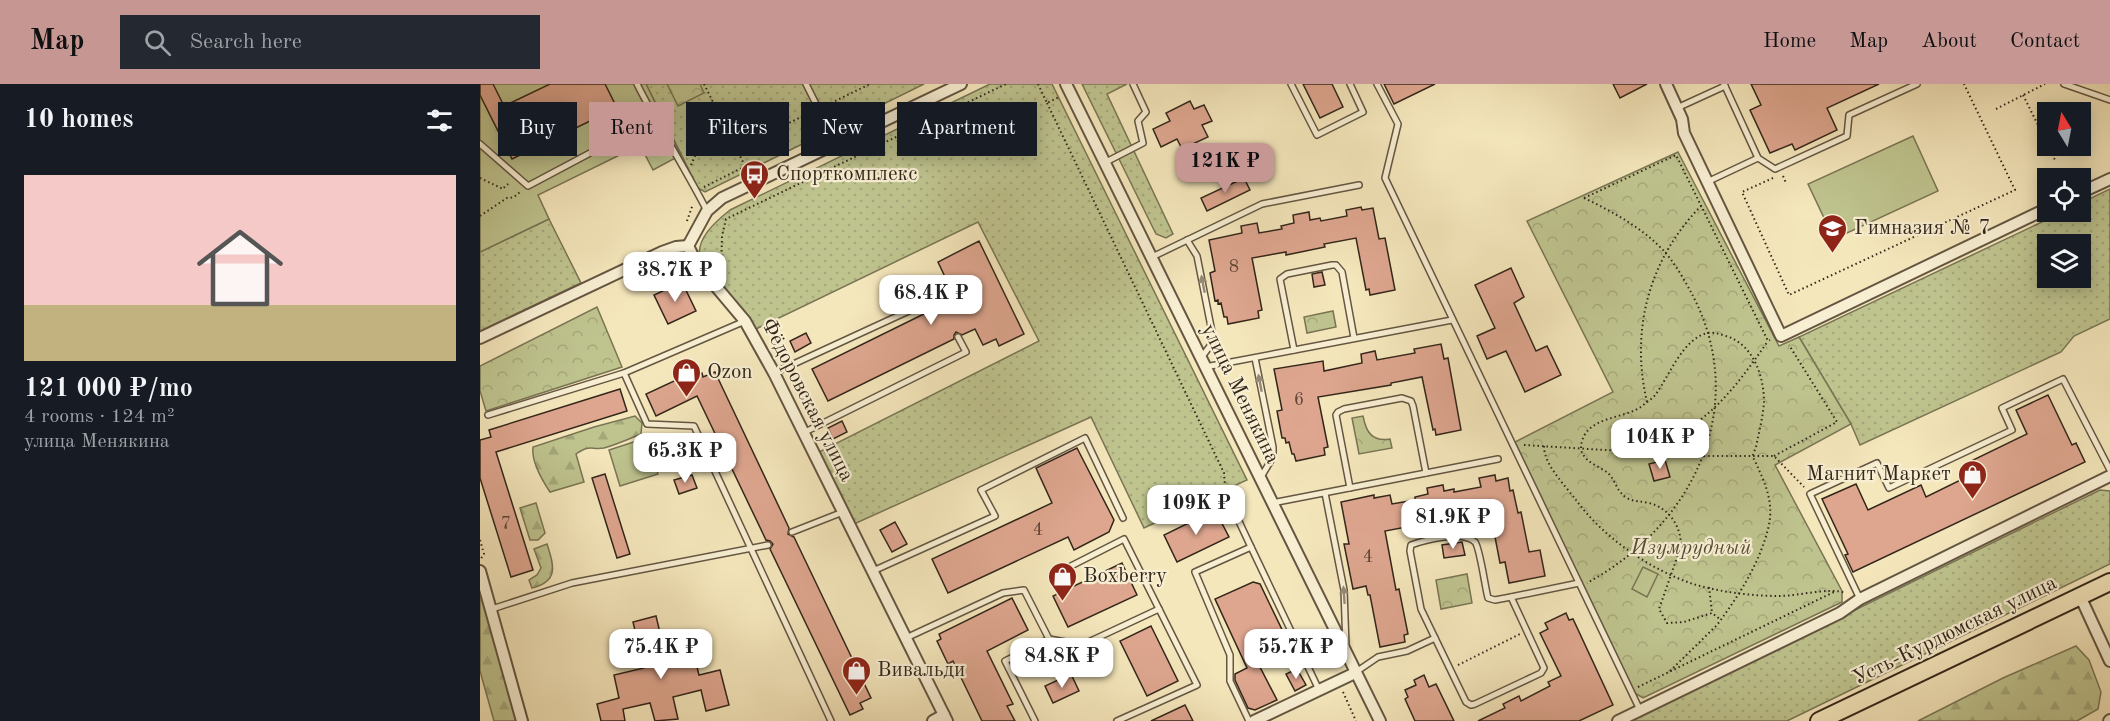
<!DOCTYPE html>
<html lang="en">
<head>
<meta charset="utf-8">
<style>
	body { margin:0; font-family:"Old Standard TT",serif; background:#242831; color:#f1f3f6; height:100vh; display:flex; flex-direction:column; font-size:22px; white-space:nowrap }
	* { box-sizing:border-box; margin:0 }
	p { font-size:20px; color:#9ea1a6 }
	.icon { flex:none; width:33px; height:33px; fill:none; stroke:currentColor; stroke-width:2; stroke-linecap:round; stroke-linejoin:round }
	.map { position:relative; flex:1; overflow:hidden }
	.side { display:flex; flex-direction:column; background:#171b24; width:480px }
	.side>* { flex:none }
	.guide { position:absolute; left:18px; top:18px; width:570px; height:54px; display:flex; gap:12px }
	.needle { width:39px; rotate:350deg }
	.buttons { position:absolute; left:1557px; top:18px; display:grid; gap:12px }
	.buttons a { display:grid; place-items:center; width:54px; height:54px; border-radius:0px; background:#171b24; box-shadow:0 3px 15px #0003; font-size:30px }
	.price { position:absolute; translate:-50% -51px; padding:0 14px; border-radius:12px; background:#fff; color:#222; font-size:20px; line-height:39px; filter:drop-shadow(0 2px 3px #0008) }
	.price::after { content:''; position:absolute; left:50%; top:36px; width:18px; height:14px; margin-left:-9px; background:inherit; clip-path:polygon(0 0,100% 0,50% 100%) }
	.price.current { background:#c59692; color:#111 }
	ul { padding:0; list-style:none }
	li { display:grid; align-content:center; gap:12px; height:318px; padding:0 24px }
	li+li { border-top:2px solid #363941 }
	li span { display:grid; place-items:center; height:186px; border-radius:0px; color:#555 }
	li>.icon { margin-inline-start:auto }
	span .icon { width:108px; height:108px; fill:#fffc; stroke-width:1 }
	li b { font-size:26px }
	h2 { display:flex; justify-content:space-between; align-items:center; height:72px; padding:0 24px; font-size:26px }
	.chip { padding:0 21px; border-radius:0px; background:#171b24; box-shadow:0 3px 15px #0003; font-size:21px; line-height:54px }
	.chip.current { background:#c59692; color:#111 }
	header { display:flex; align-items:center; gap:36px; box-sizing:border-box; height:84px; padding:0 30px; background:#c59692; color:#111 }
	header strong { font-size:28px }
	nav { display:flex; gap:33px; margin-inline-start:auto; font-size:21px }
	.search { width:420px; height:54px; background:#242831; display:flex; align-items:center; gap:15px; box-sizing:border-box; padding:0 21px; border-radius:0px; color:#9ea1a6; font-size:22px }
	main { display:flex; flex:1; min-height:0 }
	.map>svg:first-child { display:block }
	.grass { fill:url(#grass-dots); stroke:#797554; stroke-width:1.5; fill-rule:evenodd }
	.forest { fill:url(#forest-firs); stroke:#797554; stroke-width:1.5 }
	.park { fill:url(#park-crowns); stroke:#797554; stroke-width:1.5 }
	.pitch { fill:#bfc48f; stroke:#797554; stroke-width:1.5 }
	.building { fill:#dea68f; stroke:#33261a; stroke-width:1.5 }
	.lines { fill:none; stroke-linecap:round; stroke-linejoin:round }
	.service-casing { stroke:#645642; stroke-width:8 }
	.minor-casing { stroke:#645642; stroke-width:14 }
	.primary-casing { stroke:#33261a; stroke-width:20 }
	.path { stroke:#33261a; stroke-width:2; stroke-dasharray:1.5 3; stroke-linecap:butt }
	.service { stroke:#f8efd3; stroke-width:5 }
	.minor { stroke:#f8efd3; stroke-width:10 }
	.primary { stroke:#f5e7bc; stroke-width:16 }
	.oneway { fill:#968a76 }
	.labels { text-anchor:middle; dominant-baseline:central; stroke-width:4.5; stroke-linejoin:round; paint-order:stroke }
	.number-label { font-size:18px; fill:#5e4637 }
	.poi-label { font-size:21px; fill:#33261a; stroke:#f8efd3; text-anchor:start }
	.street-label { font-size:21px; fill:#33261a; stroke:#f8efd3 }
	.park-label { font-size:21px; font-style:italic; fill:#564e37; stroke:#f8efd3 }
</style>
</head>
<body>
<header>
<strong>Map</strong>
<div class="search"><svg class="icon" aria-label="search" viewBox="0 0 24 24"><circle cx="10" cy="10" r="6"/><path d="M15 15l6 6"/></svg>Search here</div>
<nav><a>Home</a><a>Map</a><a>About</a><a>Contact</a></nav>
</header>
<main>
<section class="side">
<h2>10 homes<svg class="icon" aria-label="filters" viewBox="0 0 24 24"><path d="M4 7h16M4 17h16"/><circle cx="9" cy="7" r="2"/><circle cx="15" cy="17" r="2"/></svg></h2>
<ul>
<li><span style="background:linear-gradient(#f6c9c9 70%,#c2b280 0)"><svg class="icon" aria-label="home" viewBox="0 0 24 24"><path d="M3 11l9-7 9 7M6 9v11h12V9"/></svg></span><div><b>121 000 ₽/mo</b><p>4 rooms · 124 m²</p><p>улица Менякина</p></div></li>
</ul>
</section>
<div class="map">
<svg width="1630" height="637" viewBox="0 0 1630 637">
	<defs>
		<pattern id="grass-dots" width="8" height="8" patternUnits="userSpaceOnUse" patternTransform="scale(1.5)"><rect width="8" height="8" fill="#bfc48f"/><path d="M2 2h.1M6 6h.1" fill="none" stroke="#a5a87b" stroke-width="1.8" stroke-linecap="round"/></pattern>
		<pattern id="forest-firs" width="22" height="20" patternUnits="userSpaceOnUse" patternTransform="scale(1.5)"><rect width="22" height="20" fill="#bfc48f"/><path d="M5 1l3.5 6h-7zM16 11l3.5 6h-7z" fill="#a5a87b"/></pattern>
		<pattern id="park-crowns" width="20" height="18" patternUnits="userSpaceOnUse" patternTransform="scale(1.5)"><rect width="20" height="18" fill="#bfc48f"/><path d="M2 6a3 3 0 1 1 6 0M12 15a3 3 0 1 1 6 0" fill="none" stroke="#a5a87b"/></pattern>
	</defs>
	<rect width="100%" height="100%" fill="#f5e7bc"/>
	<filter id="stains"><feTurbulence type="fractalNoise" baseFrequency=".00333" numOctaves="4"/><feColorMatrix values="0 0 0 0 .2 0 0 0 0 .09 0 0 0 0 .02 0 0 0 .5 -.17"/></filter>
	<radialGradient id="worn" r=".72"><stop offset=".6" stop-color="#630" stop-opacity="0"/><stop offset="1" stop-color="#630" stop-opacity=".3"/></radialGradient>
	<!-- grass -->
	<g class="grass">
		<path d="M 166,0 L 444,0 L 225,108 L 218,104 Z"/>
		<path d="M 510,0 L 572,0 L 767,396 L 664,444 L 611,333 L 374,440 L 339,368 L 559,257 L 498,138 L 274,246 L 220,176 C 215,155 235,138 250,126 Z"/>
		<path d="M 602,0 L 647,0 L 627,10 L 693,150 L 686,154 L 676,150 Z"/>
		<path d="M 1630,105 L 1630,235 L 1594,252 L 1581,268 L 1380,361 L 1371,340 L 1319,253 L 1583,128 L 1600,128 L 1601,119 ZM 1568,160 L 1600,160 L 1600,194 L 1568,194 Z"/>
		<path d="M 69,135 L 101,199 L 0,247 L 0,168 Z"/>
		<path d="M 1620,406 L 1630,407 L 1630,480 L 1307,637 L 1148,637 Z"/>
	</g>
	<!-- forest -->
	<g class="forest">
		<path d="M 155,332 L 162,339 L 161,350 C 149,355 136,361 124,364 C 111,366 110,360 96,370 L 104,398 L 70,408 C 62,396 51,378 53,363 L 114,343 Z"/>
		<path d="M 56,419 L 65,449 L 58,456 L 50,456 L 40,424 Z"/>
		<path d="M 67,460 C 74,482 79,497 52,504 L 49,496 L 57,491 L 61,484 L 54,465 Z"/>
		<path d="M 0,507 L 2,508 L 38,637 L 14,637 L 0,587 Z"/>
		<path d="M 1596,562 L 1609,576 L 1621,608 L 1618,625 L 1597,637 L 1438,637 L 1523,594 Z"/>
	</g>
	<!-- park -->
	<g class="park">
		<path d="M 187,0 L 220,0 L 224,9 L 198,22 Z"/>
		<path d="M 1198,68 L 1299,262 L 1319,253 L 1371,340 L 1295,381 L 1362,507 L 1362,518 L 1163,614 L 1153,608 L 1035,358 L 1133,308 L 1047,137 Z"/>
		<path d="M 117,223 L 142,283 L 6,327 L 0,307 L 0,282 Z"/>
		<path d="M 853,227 L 856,243 L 827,249 L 824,233 Z"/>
		<path d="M 883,332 C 886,348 892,358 910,355 L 912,364 L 879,370 L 872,334 Z"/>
		<path d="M 987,490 L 992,519 L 961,525 L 956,496 Z"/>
	</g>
	<!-- pitch -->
	<g class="pitch">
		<path d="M 0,0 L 166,0 L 201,71 L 173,86 L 160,61 L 58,111 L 69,135 L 0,168 Z"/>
		<path d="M 1433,52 L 1458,107 L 1354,155 L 1328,100 Z"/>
		<path d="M 166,354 L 178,390 L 140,402 L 129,366 Z"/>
		<path d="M 1163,483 L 1178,490 L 1167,513 L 1152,505 Z"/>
	</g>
	<!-- building -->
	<g class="building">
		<path d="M 0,0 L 13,0 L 24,22 L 70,0 L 125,0 L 137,24 L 32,75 L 0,11 Z"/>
		<path d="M 823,0 L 852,0 L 863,23 L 840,34 Z"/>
		<path d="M 904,0 L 955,0 L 914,20 Z"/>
		<path d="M 1133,0 L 1167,0 L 1140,14 Z"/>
		<path d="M 1271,0 L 1399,0 L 1347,24 L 1357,46 L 1315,66 L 1312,60 L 1290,69 L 1270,26 L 1281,21 Z"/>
		<path d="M 710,17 L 714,25 L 724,21 L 732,37 L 722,41 L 728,53 L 702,65 L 697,55 L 681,63 L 673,45 L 690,37 L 686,29 Z"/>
		<path d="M 764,94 L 770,106 L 727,127 L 721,114 Z"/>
		<path d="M 881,123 L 882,126 L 893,124 L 899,155 L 905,154 L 915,206 L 890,211 L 889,205 L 886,206 L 876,154 L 844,160 L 845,163 L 806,171 L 806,168 L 772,174 L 782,226 L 778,227 L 779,234 L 748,240 L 747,233 L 744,233 L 741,219 L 738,220 L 738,216 L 735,217 L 730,189 L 735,187 L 729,156 L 762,149 L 761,142 L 777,139 L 779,149 L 802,145 L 801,142 L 814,139 L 813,131 L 829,128 L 830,136 L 840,134 L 841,137 L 867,132 L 866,126 Z"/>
		<path d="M 499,157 L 544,250 L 519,262 L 516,255 L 503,261 L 495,245 L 482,251 L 476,248 L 474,251 L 474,255 L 348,317 L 332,285 L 458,223 L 461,226 L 465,225 L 466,219 L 475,214 L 458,178 Z"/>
		<path d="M 1031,184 L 1044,213 L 1034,219 L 1056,267 L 1067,262 L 1081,291 L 1045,308 L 1026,267 L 1007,275 L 997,252 L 1015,244 L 995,201 Z"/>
		<path d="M 842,188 L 845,201 L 834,203 L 832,190 Z"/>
		<path d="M 202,198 L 216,227 L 188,240 L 174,211 Z"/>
		<path d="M 326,249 L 331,259 L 315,268 L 310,257 Z"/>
		<path d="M 961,260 L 964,275 L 968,274 L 981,346 L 956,351 L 955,345 L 953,346 L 942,293 L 911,299 L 911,301 L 838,313 L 848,363 L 844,364 L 845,371 L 816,377 L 814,370 L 812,370 L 809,358 L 806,359 L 805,354 L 802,354 L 797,327 L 802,326 L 794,285 L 843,277 L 844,287 L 882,279 L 881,270 L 895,267 L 897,276 L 935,269 L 934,265 Z"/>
		<path d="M 235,288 L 309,444 L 308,450 L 314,453 L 391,614 L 380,619 L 383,625 L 370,631 L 290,465 L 293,460 L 290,457 L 286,456 L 217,312 L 176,332 L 166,310 L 207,291 L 209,295 L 222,289 L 223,293 Z"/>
		<path d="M 140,305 L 147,327 L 16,368 L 53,486 L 31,493 L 0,394 L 0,356 L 11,353 L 9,346 Z"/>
		<path d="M 1568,311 L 1592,361 L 1596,359 L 1605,378 L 1373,488 L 1365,471 L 1368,470 L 1342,415 L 1376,400 L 1388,426 L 1441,401 L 1446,413 L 1497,388 L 1491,377 L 1547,350 L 1536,326 Z"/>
		<path d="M 362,337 L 367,348 L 353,355 L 348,344 Z"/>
		<path d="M 597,364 L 634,436 L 629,448 L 594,466 L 588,453 L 468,509 L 452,475 L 572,419 L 556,384 Z"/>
		<path d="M 1185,376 L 1190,393 L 1174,397 L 1169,380 Z"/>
		<path d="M 125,390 L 150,470 L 137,474 L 112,394 Z"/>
		<path d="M 212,391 L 217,404 L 199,410 L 194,396 Z"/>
		<path d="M 1015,391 L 1016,397 L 1028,394 L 1030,407 L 1033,406 L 1038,429 L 1041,428 L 1049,468 L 1060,466 L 1065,492 L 1029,499 L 1025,478 L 1020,479 L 1010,427 L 905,447 L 916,506 L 919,505 L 928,550 L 924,551 L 925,558 L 900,563 L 890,511 L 888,511 L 886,502 L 873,505 L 864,460 L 869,460 L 861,418 L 894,411 L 894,414 L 910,411 L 912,420 L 935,416 L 935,413 L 948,410 L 947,404 L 963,401 L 964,407 L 974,405 L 974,408 L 1001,403 L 999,394 Z"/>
		<path d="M 735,426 L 749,453 L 697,478 L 684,451 Z"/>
		<path d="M 415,438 L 427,460 L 412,468 L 400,446 Z"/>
		<path d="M 982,458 L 985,471 L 964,474 L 962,461 Z"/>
		<path d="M 642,479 L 657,511 L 588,543 L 573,512 Z"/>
		<path d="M 773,498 L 780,500 L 808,558 L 796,564 L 801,573 L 780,583 L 797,616 L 775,626 L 768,624 L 755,596 L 755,590 L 767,584 L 735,515 Z"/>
		<path d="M 532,514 L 548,546 L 507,567 L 533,620 L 527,622 L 535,637 L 502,637 L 473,577 L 468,580 L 457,557 L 461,555 L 459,550 Z"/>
		<path d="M 1086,529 L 1089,536 L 1093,535 L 1133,621 L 1099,637 L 998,637 L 1025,624 L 1023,620 L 1039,612 L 1041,617 L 1070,602 L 1068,598 L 1081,592 L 1060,549 L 1068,545 L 1065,539 Z"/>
		<path d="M 176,532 L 187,578 L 214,571 L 219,591 L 240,586 L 249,621 L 226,627 L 221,606 L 193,613 L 198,635 L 175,637 L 170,619 L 143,625 L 145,637 L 121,637 L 117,620 L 139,614 L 134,591 L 164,584 L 153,538 Z"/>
		<path d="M 671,542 L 698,597 L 667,612 L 640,557 Z"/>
		<path d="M 817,585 L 826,601 L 815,607 L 806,590 Z"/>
		<path d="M 591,590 L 599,607 L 573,619 L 565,602 Z"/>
		<path d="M 944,591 L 949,603 L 956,600 L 974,637 L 935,637 L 925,615 L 928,613 L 925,606 L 936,601 L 934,596 Z"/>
		<path d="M 705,621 L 713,637 L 671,637 Z"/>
	</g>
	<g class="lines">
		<defs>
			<g id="service">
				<path d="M 157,0 C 179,44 205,84 227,127"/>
				<path d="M 326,0 L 356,60"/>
				<path d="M 811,0 L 837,51 L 883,28 L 870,0"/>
				<path d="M 897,0 L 918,40 L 905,94 L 1160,626"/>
				<path d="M 1244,0 L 1278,74 L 1295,85 L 1367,52 L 1369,31 L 1437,0"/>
				<path d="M 1584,0 L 1630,16"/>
				<path d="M 1197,24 L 1245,2"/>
				<path d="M 0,60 L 48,102 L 174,35"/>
				<path d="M 624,79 L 663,59 L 658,37 L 666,28 L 653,0"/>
				<path d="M 1227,98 L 1278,74"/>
				<path d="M 707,156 L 717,172 L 733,253 L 733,258 L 721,274"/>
				<path d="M 672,173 L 782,120 L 879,101"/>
				<path d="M 814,266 L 800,195 L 807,190 L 852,181 L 856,181 L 862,188 L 874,254"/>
				<path d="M 775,274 L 793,363 L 793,373 L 781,393"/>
				<path d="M 725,283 L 972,236"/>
				<path d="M 144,289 L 167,340 L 214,342 L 351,637"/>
				<path d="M 294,289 L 459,213 L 462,221"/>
				<path d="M 8,331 L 144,289 L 265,237"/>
				<path d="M 323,349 L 486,268 L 478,253"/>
				<path d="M 870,404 L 856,331 L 858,328 L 864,325 L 922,314 L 931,317 L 933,322 L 946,389"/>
				<path d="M 845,409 L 864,506 L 866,562"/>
				<path d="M 746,410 L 771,463"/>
				<path d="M 792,419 L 1018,375"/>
				<path d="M 312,448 L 363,428"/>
				<path d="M 591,482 L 644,455 L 717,601 L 637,637"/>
				<path d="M 393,487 L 515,432 L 501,406 L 605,354 L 643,434"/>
				<path d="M 1380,515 L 1330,410 L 1397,379 L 1409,404 L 1532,346 L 1522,324 L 1583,295 L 1630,386"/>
				<path d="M 12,525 L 92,499 L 288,461"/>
				<path d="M 426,554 L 523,509 L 544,506 L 569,555"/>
				<path d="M 955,554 L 986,618 L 991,621 L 995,620 L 1061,589 L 1064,584 L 1031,513 L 1099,499"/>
				<path d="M 876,588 L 898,573 L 927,567 L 955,554 L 941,525 L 930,467 L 931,461 C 945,456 983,446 995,458 C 1000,464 1005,503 1008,514 L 1015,516 L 1031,513"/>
				<path d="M 555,637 L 525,577 L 569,555 L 602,561 L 679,525"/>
				<path d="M 769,637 L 750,597 L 750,571 L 715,488 L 771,463 L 839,606"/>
			</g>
			<g id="minor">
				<path d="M 586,0 L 900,637"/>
				<path d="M 1186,0 L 1202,35 L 1204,49 L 1301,252 L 1568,124"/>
				<path d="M 1600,109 L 1630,95"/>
				<path d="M 208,162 L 217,180 L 265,237 L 294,289 L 467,637"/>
				<path d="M 208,162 L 227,127 L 242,114 L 481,0"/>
				<path d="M 0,254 L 182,168 L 196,163 L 208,162"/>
				<path d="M 0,487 L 42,637"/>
				<path d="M 1600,512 L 1630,577"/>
				<path d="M 453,637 L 464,631"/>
				<path d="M 774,637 L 875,589"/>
				<path d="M 1138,637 L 1360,529 L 1380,515 L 1630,392"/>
				<path d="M 1629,637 L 1630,636"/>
			</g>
			<path id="primary" d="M 1339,637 L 1630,498"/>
		</defs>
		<!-- service casing -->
		<use href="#service" class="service-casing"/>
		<!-- minor casing -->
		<use href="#minor" class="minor-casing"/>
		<!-- primary casing -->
		<use href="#primary" class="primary-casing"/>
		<!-- path -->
		<g class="path">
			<path d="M 224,0 L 268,88"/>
			<path d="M 558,0 L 567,19 L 579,13"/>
			<path d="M 1543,11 L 1568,61"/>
			<path d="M 567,19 L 744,389 L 745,402"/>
			<path d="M 347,21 L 390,0"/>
			<path d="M 1516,25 L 1565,0"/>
			<path d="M 1568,62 L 1576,78"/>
			<path d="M 257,65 L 331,28"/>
			<path d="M 211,81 L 236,24"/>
			<path d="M 1303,92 L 1306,99"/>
			<path d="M 0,94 L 23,105 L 26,101 L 31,99"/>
			<path d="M 1293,94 L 1262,108 L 1309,211 L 1535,106 L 1484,0"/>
			<path d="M 224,103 L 264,83"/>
			<path d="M 1104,114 C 1133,128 1161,143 1183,166 C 1195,179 1205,197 1213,212 C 1271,324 1212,442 1107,499"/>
			<path d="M 1104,114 L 1196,71 L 1288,257 L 1290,256"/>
			<path d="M 0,132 L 27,114 C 33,114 36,112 41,107"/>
			<path d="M 207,137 L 213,120"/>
			<path d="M 241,190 L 242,152 L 246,135 L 526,0"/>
			<path d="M 1167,318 C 1150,246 1169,175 1221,122"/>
			<path d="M 1044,361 L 1222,372 L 1294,372 L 1324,403"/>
			<path d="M 1064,362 C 1064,381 1085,401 1096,416 C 1123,453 1169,485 1213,500 C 1240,508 1271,512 1299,512 C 1319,512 1349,503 1366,509"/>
			<path d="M 1163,368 L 1165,365 C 1224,346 1254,306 1288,257"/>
			<path d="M 1294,372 L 1357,338 L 1309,261"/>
			<path d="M 0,456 L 4,470 L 0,476"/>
			<path d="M 1229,503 L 1232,529"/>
			<path d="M 978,581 L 1040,550"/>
			<path d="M 1190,587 L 1237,541 C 1260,510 1280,479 1289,441 C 1293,420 1287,403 1278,384 C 1277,380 1273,375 1273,372 C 1273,369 1275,366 1276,363 C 1279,348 1283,333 1284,318 C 1284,292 1273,260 1246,252 C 1240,250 1234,248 1228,249 C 1204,253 1189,292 1176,310 C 1173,314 1167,318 1162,322 C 1144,336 1105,331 1101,362 C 1101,364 1101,368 1103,370 C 1107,379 1121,383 1128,389 C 1136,397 1136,407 1147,414 C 1154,418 1161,417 1169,419 C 1189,424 1201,442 1201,462 L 1179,525 L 1187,539 L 1204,538 L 1232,529 L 1241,536"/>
			<path d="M 1158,603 L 1356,507"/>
			<path d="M 863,608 L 876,637"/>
		</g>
		<!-- service -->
		<use href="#service" class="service"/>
		<!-- minor -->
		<use href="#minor" class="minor"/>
		<!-- primary -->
		<use href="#primary" class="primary"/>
	</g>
	<!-- one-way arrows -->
	<defs><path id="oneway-solid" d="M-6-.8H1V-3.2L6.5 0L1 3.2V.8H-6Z" transform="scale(1.5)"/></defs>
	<g class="oneway">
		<use href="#oneway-solid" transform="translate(723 200) rotate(-101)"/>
		<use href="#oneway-solid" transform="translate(780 299) rotate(-101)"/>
		<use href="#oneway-solid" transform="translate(864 511) rotate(-94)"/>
	</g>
	<!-- icons -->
	<defs>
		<symbol id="bus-pin" viewBox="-11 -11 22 30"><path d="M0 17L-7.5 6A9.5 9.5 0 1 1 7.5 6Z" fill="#8f2418" stroke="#f8efd3"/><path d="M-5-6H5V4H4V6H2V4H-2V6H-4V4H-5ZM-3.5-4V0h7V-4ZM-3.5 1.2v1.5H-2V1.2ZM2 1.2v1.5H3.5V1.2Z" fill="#fff"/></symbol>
		<symbol id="school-pin" viewBox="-11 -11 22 30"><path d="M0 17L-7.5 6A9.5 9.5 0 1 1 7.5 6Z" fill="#8f2418" stroke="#f8efd3"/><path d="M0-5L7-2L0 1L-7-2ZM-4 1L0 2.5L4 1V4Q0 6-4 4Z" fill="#fff"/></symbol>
		<symbol id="shop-pin" viewBox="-11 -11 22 30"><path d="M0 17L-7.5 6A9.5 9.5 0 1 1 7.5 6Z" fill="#8f2418" stroke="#f8efd3"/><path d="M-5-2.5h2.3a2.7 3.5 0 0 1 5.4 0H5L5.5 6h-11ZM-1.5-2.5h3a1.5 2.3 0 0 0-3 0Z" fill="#fff"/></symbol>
	</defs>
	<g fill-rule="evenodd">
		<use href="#bus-pin" x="258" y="74" width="33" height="45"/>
		<use href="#school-pin" x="1336" y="128" width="33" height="45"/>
		<use href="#shop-pin" x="190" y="272" width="33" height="45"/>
		<use href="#shop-pin" x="1476" y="374" width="33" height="45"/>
		<use href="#shop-pin" x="566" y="476" width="33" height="45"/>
		<use href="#shop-pin" x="360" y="570" width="33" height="45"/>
	</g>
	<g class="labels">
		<!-- number labels -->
		<g class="number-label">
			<text x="754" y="183">8</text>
			<text x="819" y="316">6</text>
			<text x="26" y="440">7</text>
			<text x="558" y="446">4</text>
			<text x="888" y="473">4</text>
		</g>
		<!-- poi labels -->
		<g class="poi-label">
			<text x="296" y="90">Спорткомплекс</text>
			<text x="1374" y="144">Гимназия № 7</text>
			<text x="227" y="288">Ozon</text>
			<text x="1471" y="390" text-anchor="end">Магнит Маркет</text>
			<text x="603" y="492">Boxberry</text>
			<text x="397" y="586">Вивальди</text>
		</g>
		<!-- street labels -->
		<g class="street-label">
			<text transform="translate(760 310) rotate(64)">улица Менякина</text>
			<text transform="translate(327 316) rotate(63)">Фёдоровская улица</text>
			<text transform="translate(1475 547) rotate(-26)">Усть-Курдюмская улица</text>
		</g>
		<!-- park labels -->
		<g class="park-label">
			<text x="1211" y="464">Изумрудный</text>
		</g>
	</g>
	<rect width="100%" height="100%" filter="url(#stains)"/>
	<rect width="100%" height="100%" fill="url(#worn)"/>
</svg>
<div class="buttons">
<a><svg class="needle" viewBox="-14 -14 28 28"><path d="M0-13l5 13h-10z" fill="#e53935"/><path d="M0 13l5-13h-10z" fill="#9ea1a6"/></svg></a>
<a><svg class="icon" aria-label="locate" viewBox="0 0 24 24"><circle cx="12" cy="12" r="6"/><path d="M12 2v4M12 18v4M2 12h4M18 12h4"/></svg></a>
<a><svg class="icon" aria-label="layers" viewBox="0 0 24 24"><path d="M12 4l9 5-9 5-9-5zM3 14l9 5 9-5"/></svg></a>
</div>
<b class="price current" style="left:745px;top:110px">121K ₽</b>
<b class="price" style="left:195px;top:219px">38.7K ₽</b>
<b class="price" style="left:451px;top:242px">68.4K ₽</b>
<b class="price" style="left:1180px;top:386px">104K ₽</b>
<b class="price" style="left:205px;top:400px">65.3K ₽</b>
<b class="price" style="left:716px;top:452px">109K ₽</b>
<b class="price" style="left:973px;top:466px">81.9K ₽</b>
<b class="price" style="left:181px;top:596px">75.4K ₽</b>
<b class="price" style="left:816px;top:596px">55.7K ₽</b>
<b class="price" style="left:582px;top:605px">84.8K ₽</b>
<div class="guide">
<a class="chip">Buy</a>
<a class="chip current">Rent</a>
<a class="chip">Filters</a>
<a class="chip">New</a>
<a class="chip">Apartment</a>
</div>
</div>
</main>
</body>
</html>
